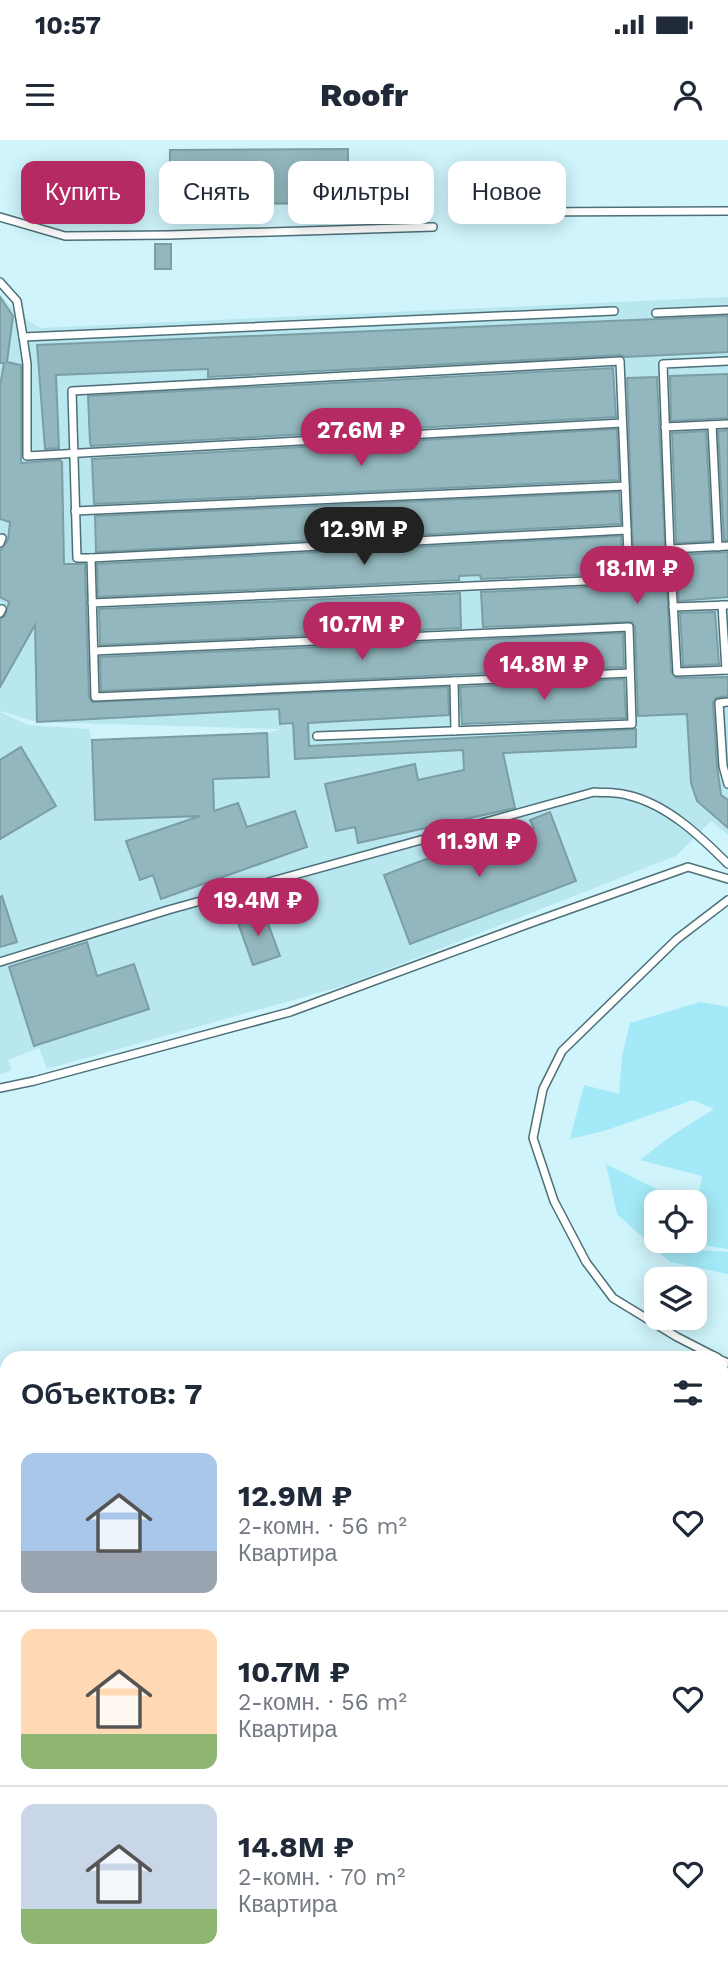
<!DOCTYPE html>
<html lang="ru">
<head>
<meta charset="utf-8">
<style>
	body { margin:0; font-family:"Work Sans",sans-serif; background:#f2f2f3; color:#1f2937; height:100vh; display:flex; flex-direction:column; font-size:26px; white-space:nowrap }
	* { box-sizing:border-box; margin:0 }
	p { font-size:23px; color:#747a83 }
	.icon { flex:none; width:38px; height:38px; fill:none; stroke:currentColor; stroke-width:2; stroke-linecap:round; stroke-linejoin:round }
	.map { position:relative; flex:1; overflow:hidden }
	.details { position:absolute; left:0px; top:1211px; width:728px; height:623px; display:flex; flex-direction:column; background:#fff; border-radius:21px 21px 0 0; box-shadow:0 4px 18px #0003 }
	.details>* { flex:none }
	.banner { position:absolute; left:21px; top:21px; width:686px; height:63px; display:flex; gap:14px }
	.fabs { position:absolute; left:644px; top:1050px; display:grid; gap:14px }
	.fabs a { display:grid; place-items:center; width:63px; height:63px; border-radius:14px; background:#fff; box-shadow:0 4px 18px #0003; font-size:35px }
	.price { position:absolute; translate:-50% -60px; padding:0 16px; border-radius:24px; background:#b52a63; color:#fff; font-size:23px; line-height:46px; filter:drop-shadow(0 2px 4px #0008) }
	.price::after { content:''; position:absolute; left:50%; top:42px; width:21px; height:16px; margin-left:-10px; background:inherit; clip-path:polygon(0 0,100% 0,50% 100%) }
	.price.current { background:#222; color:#fff }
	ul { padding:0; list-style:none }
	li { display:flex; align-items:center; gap:21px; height:175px; padding:0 21px }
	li+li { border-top:2px solid #e0e1e3 }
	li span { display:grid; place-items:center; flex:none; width:196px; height:140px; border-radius:14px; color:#555 }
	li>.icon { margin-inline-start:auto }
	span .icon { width:84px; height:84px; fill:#fffc; stroke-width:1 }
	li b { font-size:30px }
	h2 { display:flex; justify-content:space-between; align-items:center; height:84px; padding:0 21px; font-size:30px }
	.tag { padding:0 24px; border-radius:14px; background:#fff; box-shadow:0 4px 18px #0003; font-size:24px; line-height:63px }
	.tag.current { background:#b52a63; color:#fff }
	.status { display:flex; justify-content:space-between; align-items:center; height:49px; padding:0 35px; background:#fff; direction:ltr }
	.status svg { height:19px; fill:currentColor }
	header { display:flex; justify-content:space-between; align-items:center; height:91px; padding:0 21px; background:#fff; font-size:32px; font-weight:800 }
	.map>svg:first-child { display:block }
	.built { fill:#b8e7f0 }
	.green { fill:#a4e9f7 }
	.building { fill:#93b7be; stroke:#7b9ea5; stroke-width:2 }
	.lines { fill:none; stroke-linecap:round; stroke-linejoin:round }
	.service-casing { stroke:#4d6f76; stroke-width:10 }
	.service { stroke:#fff; stroke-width:7 }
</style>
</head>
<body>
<div class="status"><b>10:57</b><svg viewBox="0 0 49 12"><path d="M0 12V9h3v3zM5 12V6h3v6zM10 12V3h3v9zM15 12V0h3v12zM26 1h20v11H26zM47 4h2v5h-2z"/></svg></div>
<header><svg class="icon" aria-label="menu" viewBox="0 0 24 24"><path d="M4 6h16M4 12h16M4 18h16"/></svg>Roofr<svg class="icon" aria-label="person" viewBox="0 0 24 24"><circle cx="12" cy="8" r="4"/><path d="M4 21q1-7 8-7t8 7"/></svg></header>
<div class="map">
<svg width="728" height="1834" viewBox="0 0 728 1834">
	<rect width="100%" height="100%" fill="#cff4fb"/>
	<!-- built -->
	<path class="built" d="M 0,154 L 15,172 L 40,188 L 728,157 L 728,695 L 711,681 L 676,716 L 350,844 L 47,929 L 39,908 L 8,920 L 12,930 L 0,935 L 0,572 L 28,585 L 89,589 L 92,600 L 267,593 L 282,589 L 37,582 L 0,571 Z"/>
	<!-- green -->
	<g class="green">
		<path d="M 700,862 L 728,867 L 728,1109 L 707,1106 L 696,1070 L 702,1036 L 640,1020 L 671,996 L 714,969 L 693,960 L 604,991 L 570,999 L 584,945 L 619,954 L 622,916 L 630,883 Z"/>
		<path d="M 606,1024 L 679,1060 L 680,1062 L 656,1062 L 656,1101 L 682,1101 L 682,1109 L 728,1112 L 728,1134 L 670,1122 L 617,1074 Z"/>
		<path d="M 57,1827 L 377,1827 L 376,1834 L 72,1834 Z"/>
	</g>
	<!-- building -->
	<g class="building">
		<path d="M 348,9 L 348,63 L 218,64 L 218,67 L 183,67 L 183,75 L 169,75 L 170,10 Z"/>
		<rect x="155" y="104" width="16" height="25"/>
		<path d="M 0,157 L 13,176 L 7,222 L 21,225 L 21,323 L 60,320 L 62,322 L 64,424 L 85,424 L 89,557 L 92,562 L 448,547 L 449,575 L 308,583 L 309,606 L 636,589 L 636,607 L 503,613 L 515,668 L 358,703 L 355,687 L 336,691 L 325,644 L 415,624 L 418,640 L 464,630 L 463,610 L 295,619 L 293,583 L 280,584 L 279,569 L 37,582 L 35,485 L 0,547 L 0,479 L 5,476 L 9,462 L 0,457 L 0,411 L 8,400 L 10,382 L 0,379 L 0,246 L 4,223 L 0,223 Z"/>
		<path d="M 728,176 L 728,212 L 625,217 L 620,215 L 208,237 L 208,229 L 56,235 L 59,308 L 45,309 L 37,205 Z"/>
		<path d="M 613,228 L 616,277 L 91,306 L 90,302 L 88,256 Z"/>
		<path d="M 728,234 L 728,278 L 671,281 L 670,236 Z"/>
		<path d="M 657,237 L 671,532 L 677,538 L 728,537 L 728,556 L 716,558 L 713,563 L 717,626 L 721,655 L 728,660 L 728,688 L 697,661 L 691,643 L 687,574 L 638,576 L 635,487 L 632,482 L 483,487 L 481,452 L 629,445 L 634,442 L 627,238 Z"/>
		<path d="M 617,289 L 619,340 L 94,364 L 92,319 Z"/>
		<path d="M 728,290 L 728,400 L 724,400 L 718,291 Z"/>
		<path d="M 706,291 L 712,401 L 676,403 L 672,293 Z"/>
		<path d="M 619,352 L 621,384 L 96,412 L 95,376 Z"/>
		<path d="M 621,396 L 623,433 L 481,439 L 480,435 L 459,436 L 459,440 L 98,457 L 97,424 Z"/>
		<path d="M 728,412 L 728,457 L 679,461 L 676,415 Z"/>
		<path d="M 460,453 L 461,488 L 100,505 L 99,469 Z"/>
		<path d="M 715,472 L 719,524 L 683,526 L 680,473 Z"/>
		<path d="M 623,493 L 624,527 L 101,551 L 100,517 Z"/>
		<path d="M 624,539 L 626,578 L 462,584 L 460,547 Z"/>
		<path d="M 267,593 L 269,637 L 213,639 L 214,671 L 238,663 L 247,687 L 295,671 L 307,707 L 161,759 L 153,735 L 140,740 L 126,701 L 200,676 L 95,680 L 92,600 Z"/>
		<path d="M 21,607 L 56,666 L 0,699 L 0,620 Z"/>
		<path d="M 550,672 L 576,741 L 410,804 L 384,735 L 497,692 L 500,701 L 534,689 L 530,680 Z"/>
		<path d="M 2,756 L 17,802 L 0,807 L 0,757 Z"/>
		<path d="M 263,770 L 280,816 L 253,825 L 237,780 Z"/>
		<path d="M 87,802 L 97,836 L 134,824 L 149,869 L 34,906 L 9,827 Z"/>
	</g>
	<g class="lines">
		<defs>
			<g id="service">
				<path d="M 522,72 L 728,71"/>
				<path d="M 0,77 L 65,96 L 169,95 L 433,87"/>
				<path d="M 0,142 L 17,161 L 23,197 L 27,224 L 27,316 L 622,283"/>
				<path d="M 656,173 L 728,170"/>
				<path d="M 23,197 L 614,171"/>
				<path d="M 728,221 L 663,224 L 670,409 L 728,406"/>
				<path d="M 712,285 L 718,407"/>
				<path d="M 665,287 L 728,284"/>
				<path d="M 75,371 L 625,346"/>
				<path d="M 0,403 L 2,398"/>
				<path d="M 670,409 L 677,532 L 728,530"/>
				<path d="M 91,418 L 627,390"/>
				<path d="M 92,463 L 629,439 L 620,221 L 72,251 L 77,418 L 91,418 C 92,464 94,510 95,557 L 630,533"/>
				<path d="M 722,465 L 726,530"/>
				<path d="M 673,467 L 728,465"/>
				<path d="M 0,473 L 2,469"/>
				<path d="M 94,511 L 629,487 L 632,584 L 317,596"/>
				<path d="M 454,541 L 455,591"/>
				<path d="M 728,562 L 719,563 L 723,626 L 728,644"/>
				<path d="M 0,822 L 168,770 L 594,652 C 605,653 617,652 627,655 C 667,664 700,696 728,724"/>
				<path d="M 0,948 L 34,941 L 290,872 L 528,784 L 688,727 L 728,739"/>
				<path d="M 718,1218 L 677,1197 L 613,1158 L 586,1122 L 554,1061 L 533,998 L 543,949 L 562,911 L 677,799 L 728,760"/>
				<path d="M 721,1220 L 728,1223"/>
				<path d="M 721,1424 L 728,1406"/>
				<path d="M 625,1834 L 625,1827"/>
			</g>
		</defs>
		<!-- service casing -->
		<use href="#service" class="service-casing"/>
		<!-- service -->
		<use href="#service" class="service"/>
	</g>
</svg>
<div class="fabs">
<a><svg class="icon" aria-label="locate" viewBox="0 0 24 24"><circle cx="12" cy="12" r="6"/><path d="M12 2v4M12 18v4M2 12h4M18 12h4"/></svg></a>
<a><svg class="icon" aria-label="layers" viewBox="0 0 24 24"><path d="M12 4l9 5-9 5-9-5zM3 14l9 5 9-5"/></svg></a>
</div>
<b class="price" style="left:361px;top:328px">27.6M ₽</b>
<b class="price current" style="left:364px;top:427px">12.9M ₽</b>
<b class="price" style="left:637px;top:466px">18.1M ₽</b>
<b class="price" style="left:362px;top:522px">10.7M ₽</b>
<b class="price" style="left:544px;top:562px">14.8M ₽</b>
<b class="price" style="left:479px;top:739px">11.9M ₽</b>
<b class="price" style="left:258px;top:798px">19.4M ₽</b>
<div class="banner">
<a class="tag current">Купить</a>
<a class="tag">Снять</a>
<a class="tag">Фильтры</a>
<a class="tag">Новое</a>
</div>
<section class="details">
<h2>Объектов: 7<svg class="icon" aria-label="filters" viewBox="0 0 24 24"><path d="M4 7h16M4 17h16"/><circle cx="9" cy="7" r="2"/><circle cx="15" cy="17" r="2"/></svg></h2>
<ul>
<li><span style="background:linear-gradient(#a9c7e8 70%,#9aa5b1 0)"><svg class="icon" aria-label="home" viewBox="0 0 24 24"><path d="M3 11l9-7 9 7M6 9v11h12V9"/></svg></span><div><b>12.9M ₽</b><p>2-комн. · 56 m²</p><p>Квартира</p></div><svg class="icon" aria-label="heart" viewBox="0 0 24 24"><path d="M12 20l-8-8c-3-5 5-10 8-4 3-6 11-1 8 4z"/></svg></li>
<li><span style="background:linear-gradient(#ffd9b3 75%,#8fb573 0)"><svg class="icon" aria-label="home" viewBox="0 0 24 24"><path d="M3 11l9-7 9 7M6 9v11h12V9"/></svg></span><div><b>10.7M ₽</b><p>2-комн. · 56 m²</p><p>Квартира</p></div><svg class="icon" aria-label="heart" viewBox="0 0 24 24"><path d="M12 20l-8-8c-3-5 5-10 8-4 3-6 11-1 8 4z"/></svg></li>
<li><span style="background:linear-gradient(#c9d6e8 75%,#8fb573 0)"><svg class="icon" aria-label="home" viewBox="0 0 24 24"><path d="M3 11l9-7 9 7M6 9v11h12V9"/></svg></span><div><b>14.8M ₽</b><p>2-комн. · 70 m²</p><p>Квартира</p></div><svg class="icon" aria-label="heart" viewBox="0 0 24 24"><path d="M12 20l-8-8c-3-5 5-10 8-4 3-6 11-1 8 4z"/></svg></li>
</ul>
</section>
</div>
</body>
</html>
